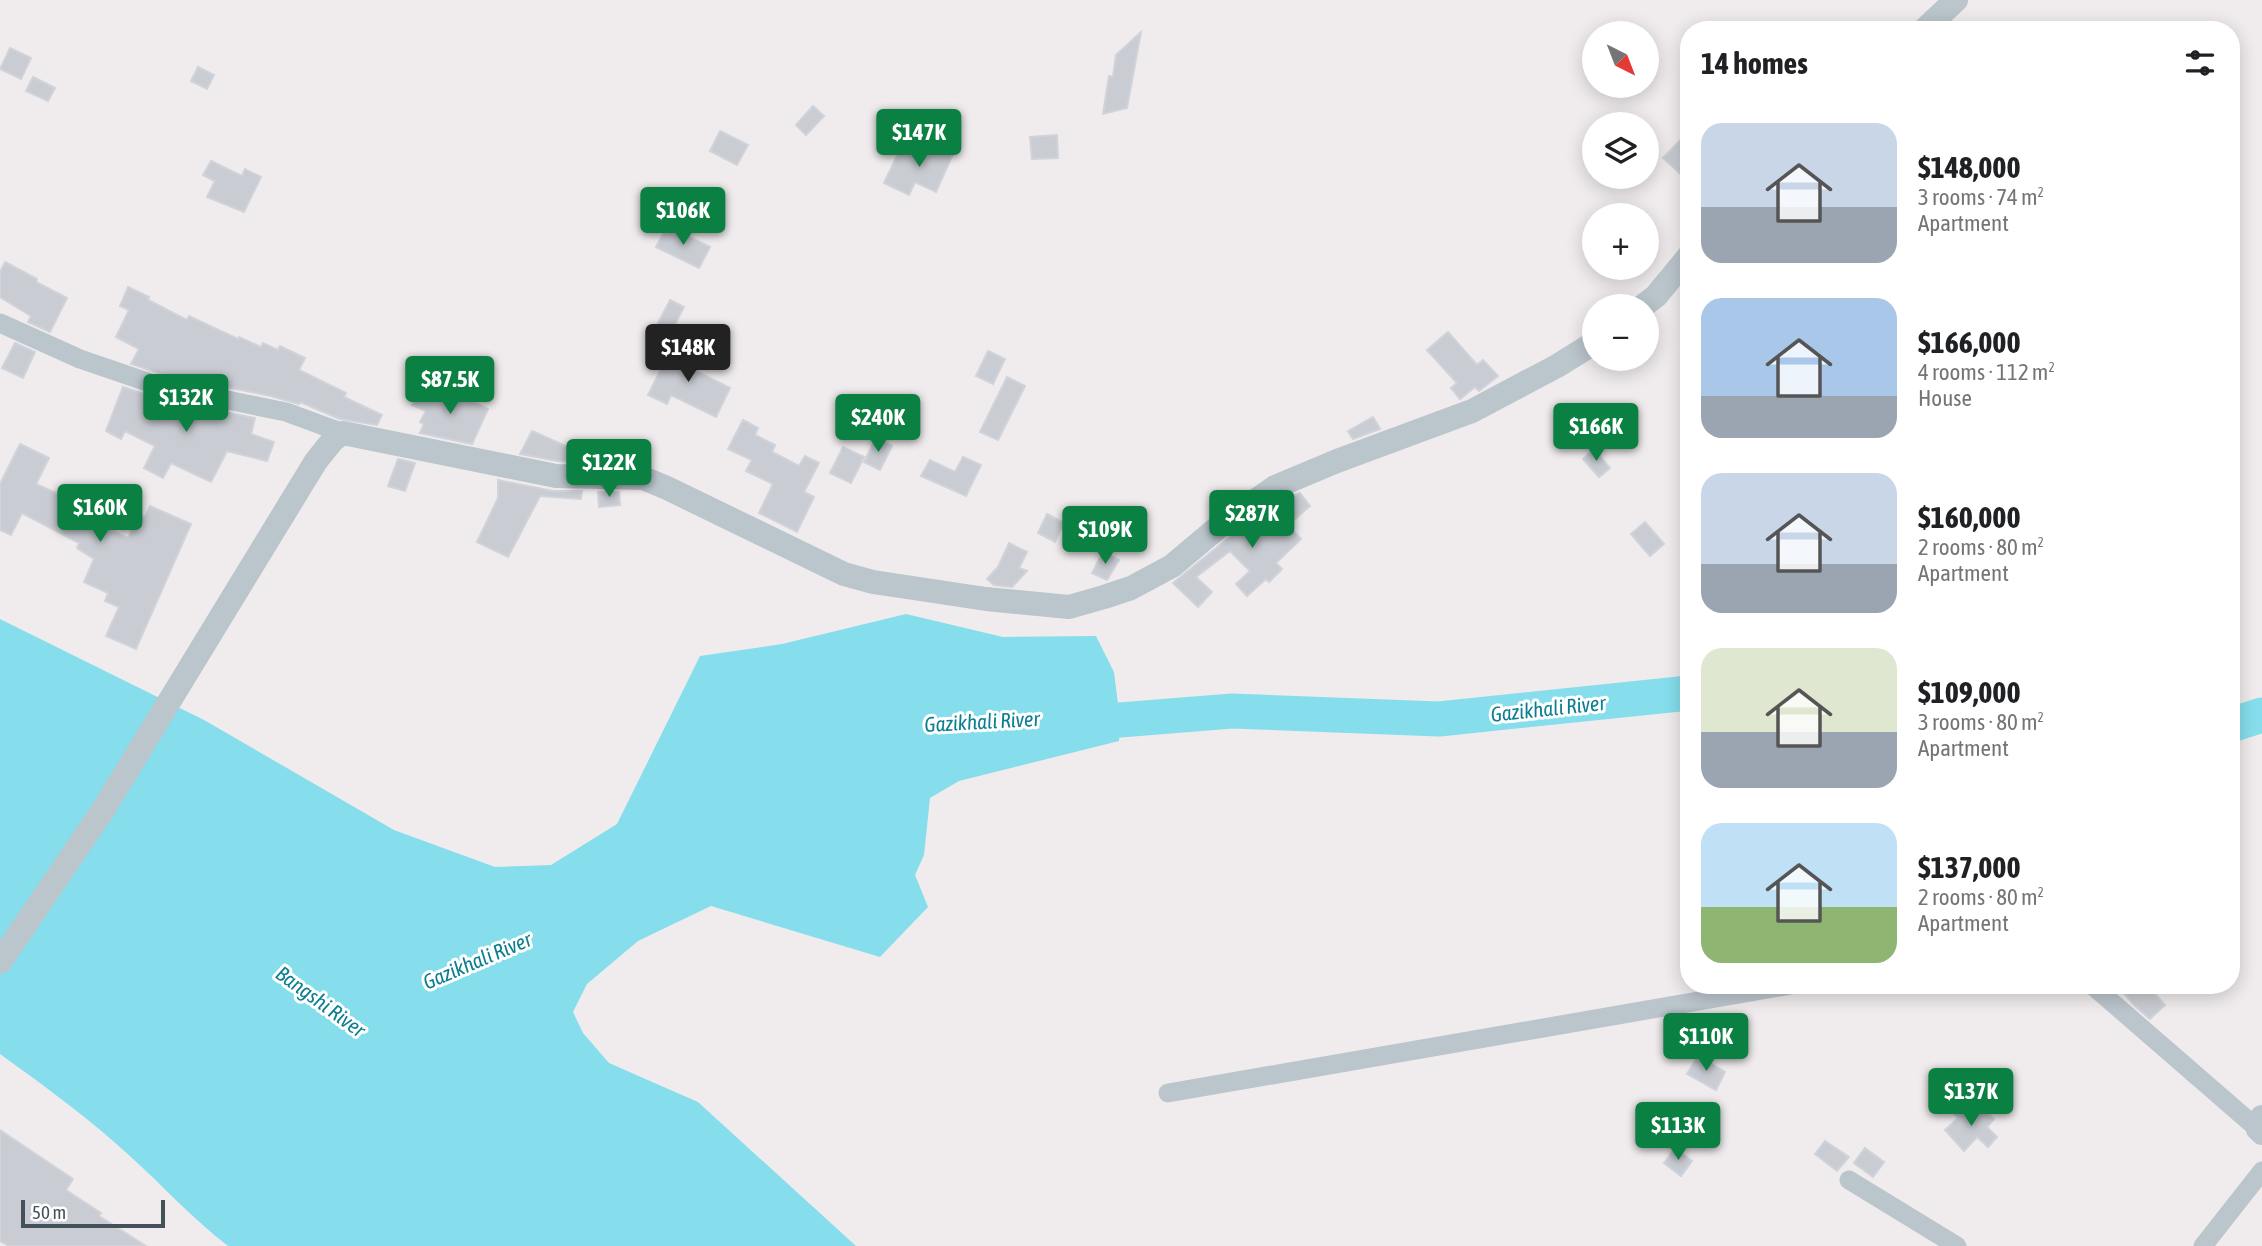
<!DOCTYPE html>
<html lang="en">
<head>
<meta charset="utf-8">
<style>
	body { margin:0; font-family:"Asap Condensed",sans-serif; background:#f6f6f6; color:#202124; height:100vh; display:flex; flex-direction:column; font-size:26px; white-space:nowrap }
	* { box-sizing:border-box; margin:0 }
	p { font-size:23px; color:#757577 }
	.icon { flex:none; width:38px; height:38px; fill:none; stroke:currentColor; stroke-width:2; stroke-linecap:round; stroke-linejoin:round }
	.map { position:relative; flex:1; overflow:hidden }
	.drawer { position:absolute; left:1680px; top:21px; width:560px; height:973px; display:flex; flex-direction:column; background:#fff; border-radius:28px; box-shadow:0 4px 18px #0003 }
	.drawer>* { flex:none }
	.needle { width:46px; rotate:138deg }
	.controls { position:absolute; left:1582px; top:21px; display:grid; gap:14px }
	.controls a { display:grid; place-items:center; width:77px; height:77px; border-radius:50%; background:#fff; box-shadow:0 4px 18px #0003; font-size:35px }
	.scale { position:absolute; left:21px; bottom:18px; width:144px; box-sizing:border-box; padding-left:7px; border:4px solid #45515a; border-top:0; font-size:19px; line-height:24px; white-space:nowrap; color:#45515a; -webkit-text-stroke:5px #fff; paint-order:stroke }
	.price { position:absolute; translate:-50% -60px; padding:0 16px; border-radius:7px; background:#0b8043; color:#fff; font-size:23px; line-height:46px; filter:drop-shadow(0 2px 4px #0008) }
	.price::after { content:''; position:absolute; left:50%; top:42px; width:21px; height:16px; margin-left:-10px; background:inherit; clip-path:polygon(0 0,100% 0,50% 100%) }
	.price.current { background:#222; color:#fff }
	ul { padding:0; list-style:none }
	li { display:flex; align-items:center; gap:21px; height:175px; padding:0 21px }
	li span { display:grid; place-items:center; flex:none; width:196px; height:140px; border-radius:21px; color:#555 }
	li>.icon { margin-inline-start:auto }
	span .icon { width:84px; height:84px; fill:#fffc; stroke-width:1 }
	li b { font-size:30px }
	h2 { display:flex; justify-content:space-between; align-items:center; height:84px; padding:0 21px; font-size:30px }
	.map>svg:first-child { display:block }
	.water { fill:#86deed }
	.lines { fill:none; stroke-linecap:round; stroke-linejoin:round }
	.river { stroke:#86deed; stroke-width:35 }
	.building { fill:#c9ccd2; stroke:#d0d3d9; stroke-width:2 }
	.minor { stroke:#bbc5cc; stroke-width:19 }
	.tertiary { stroke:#bbc5cc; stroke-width:24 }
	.labels { text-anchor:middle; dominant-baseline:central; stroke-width:6; stroke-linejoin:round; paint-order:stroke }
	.water-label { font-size:21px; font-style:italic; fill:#0b7e91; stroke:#fff }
</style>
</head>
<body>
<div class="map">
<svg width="2262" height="1246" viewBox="0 0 2262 1246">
	<rect width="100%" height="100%" fill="#f0eced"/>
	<!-- water -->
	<path class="water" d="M 906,614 L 1003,637 L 1096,636 L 1114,672 L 1120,720 L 1119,741 L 959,781 L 930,798 L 924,855 L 915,875 L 928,907 L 880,957 L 711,906 L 638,941 L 587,984 L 573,1012 L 583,1033 L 609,1063 L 698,1102 L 856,1246 L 228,1246 C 193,1219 165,1188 132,1158 C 91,1120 46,1087 0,1054 L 0,619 L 204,720 L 394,830 L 495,867 L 551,865 L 617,824 L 700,656 L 782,644 Z"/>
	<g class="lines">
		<!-- river -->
		<g class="river">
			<path d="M 1075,718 L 1120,720 L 1232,711 L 1439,719 L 1689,693"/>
			<path d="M 2231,725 L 2262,715"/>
		</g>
	</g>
	<!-- building -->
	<g class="building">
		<path d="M 1141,32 L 1127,108 L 1103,114 L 1109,76 L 1113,77 L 1116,55 Z"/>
		<path d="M 10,48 L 31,58 L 21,79 L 0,69 Z"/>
		<path d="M 198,67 L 214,75 L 207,89 L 191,81 Z"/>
		<path d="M 33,77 L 55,88 L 48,101 L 26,91 Z"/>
		<path d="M 813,106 L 824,116 L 806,135 L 796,125 Z"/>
		<path d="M 720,131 L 748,145 L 737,165 L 710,151 Z"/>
		<path d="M 1689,131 L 1689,182 L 1663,158 Z"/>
		<path d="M 1057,135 L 1058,158 L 1032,159 L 1030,137 Z"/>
		<path d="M 934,143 L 954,152 L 936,192 L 915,182 L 909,195 L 884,183 L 902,145 L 927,157 Z"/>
		<path d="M 211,161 L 242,176 L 245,169 L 261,177 L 244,212 L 207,197 L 215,181 L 203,175 Z"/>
		<path d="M 667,226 L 710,247 L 699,268 L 656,247 Z"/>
		<path d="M 5,262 L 37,279 L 36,282 L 67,298 L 50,332 L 28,322 L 31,316 L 0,297 L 0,272 Z"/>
		<path d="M 128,287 L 149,297 L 148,300 L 187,320 L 189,316 L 238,339 L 239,337 L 261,347 L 263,343 L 278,350 L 280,346 L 305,358 L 299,370 L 346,393 L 344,397 L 382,415 L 377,425 L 340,419 L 300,402 L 299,404 L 271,396 L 162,374 L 131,364 L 139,349 L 116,337 L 129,310 L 120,306 Z"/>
		<path d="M 670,300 L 684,307 L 671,332 L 657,325 Z"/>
		<path d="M 1448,332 L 1477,365 L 1483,360 L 1498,376 L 1479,391 L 1475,387 L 1460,399 L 1451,388 L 1457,383 L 1427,350 Z"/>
		<path d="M 15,343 L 35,352 L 23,378 L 2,368 Z"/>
		<path d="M 673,345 L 692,354 L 686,366 L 730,388 L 716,417 L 671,395 L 667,404 L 648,395 Z"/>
		<path d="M 988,351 L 1005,359 L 993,384 L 976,376 Z"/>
		<path d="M 1007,377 L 1025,386 L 998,440 L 980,432 Z"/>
		<path d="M 123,387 L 156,398 L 255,418 L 251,434 L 274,442 L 267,461 L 227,451 L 211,482 L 171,463 L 163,478 L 144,468 L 155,446 L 125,431 L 121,439 L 106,431 Z"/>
		<path d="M 421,387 L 434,394 L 437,388 L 466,402 L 468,399 L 488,409 L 472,444 L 420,433 L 424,424 L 420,422 L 426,411 L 412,405 Z"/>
		<path d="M 1373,417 L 1380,429 L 1353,439 L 1348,431 Z"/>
		<path d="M 743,420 L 758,428 L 755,435 L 775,445 L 772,452 L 799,466 L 805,456 L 819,463 L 804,492 L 814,497 L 797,532 L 759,513 L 773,484 L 746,471 L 752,460 L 728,449 Z"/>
		<path d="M 532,431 L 588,456 L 585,462 L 558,461 L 520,454 Z"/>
		<path d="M 876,438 L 892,446 L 880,470 L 864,462 Z"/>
		<path d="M 20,444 L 49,458 L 36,484 L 67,498 L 65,502 L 98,518 L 96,523 L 128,538 L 139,515 L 145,517 L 150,506 L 191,524 L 136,649 L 106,636 L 119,607 L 105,601 L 108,593 L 84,582 L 94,559 L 77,548 L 79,543 L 22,513 L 11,535 L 0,530 L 0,484 Z"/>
		<path d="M 843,447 L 864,457 L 851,483 L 830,473 Z"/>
		<path d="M 1594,449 L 1610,468 L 1599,477 L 1583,459 Z"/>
		<path d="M 963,457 L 981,465 L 966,496 L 921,476 L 930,460 L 955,472 Z"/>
		<path d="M 398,459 L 415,463 L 405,491 L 388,486 Z"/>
		<path d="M 498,480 L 553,491 L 582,491 L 581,499 L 540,496 L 508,557 L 477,542 L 498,498 Z"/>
		<path d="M 598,492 L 619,492 L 620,505 L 599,507 Z"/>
		<path d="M 1300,493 L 1310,506 L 1288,525 L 1301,539 L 1276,563 L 1282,569 L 1269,582 L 1266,579 L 1247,596 L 1236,584 L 1250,571 L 1230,551 L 1196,577 L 1212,592 L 1198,607 L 1173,583 L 1231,536 L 1282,500 Z"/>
		<path d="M 1047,514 L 1064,523 L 1055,542 L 1038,533 Z"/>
		<path d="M 1645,522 L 1664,544 L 1650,556 L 1631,534 Z"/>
		<path d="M 1009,543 L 1027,552 L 1019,568 L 1027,571 L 1012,587 L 994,585 L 987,579 L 998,567 Z"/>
		<path d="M 1103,552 L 1119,560 L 1107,580 L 1092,573 Z"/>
		<path d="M 2117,985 L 2147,985 L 2165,1005 L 2150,1019 L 2134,1005 Z"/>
		<path d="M 1698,1056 L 1725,1072 L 1716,1090 L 1687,1074 Z"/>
		<path d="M 1964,1104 L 1976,1116 L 1983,1109 L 1994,1119 L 1987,1127 L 1997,1137 L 1988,1147 L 1977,1137 L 1964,1151 L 1945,1130 L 1958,1118 L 1954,1114 Z"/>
		<path d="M 0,1130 L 73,1179 L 66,1190 L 101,1213 L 99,1216 L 146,1246 L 9,1246 L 0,1241 Z"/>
		<path d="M 1825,1141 L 1849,1157 L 1837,1171 L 1815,1154 Z"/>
		<path d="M 1675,1148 L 1692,1161 L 1681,1176 L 1664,1163 Z"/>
		<path d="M 1865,1148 L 1884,1162 L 1873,1177 L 1854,1163 Z"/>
	</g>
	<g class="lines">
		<!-- minor -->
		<g class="minor">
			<path d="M 0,323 L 80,359 L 159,386 L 286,412 L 343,433"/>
			<path d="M 2092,985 L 2258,1129"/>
			<path d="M 1168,1093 L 1791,985"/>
			<path d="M 1849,1180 L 1957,1246"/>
			<path d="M 2203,1246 L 2262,1171"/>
		</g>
		<!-- tertiary -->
		<g class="tertiary">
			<path d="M 1924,30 L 1956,0"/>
			<path d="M 1643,306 L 1656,296 L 1689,256"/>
			<path d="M 0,962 L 103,810 L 316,461 L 333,440 L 343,433 L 556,476 L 643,478 L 667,488 L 844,574 L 873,582 L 986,599 L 1069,607 L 1104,597 L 1131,588 L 1172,566 L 1222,524 L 1275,487 L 1337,461 L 1472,411 L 1557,366 L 1594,343"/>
			<path d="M 2262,1117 L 2258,1129 L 2262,1133"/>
		</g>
	</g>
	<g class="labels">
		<!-- water labels -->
		<g class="water-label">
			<text transform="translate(1548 708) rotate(-6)">Gazikhali River</text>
			<text transform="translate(982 721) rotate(-3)">Gazikhali River</text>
			<text transform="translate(477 960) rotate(-23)">Gazikhali River</text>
			<text transform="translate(321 1001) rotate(36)">Bangshi River</text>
		</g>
	</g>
</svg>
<div class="controls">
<a><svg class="needle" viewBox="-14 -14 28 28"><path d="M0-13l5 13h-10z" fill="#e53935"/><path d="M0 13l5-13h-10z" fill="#757577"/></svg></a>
<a><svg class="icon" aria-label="layers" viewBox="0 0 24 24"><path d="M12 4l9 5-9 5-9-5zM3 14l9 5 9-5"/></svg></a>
<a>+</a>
<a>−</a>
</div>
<div class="scale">50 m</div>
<b class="price" style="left:919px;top:169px">$147K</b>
<b class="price" style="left:683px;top:247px">$106K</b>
<b class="price current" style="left:688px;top:384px">$148K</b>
<b class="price" style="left:450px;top:416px">$87.5K</b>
<b class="price" style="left:186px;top:434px">$132K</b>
<b class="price" style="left:878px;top:454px">$240K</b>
<b class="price" style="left:1596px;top:463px">$166K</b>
<b class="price" style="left:609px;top:499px">$122K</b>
<b class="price" style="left:100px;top:544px">$160K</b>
<b class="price" style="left:1252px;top:550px">$287K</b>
<b class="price" style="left:1105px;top:566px">$109K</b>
<b class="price" style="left:1706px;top:1073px">$110K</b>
<b class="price" style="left:1971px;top:1128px">$137K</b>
<b class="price" style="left:1678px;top:1162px">$113K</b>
<section class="drawer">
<h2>14 homes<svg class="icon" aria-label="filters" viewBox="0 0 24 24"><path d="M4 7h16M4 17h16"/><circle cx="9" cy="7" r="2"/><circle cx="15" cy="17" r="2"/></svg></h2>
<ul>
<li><span style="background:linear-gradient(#c9d6e8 60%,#9aa5b1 0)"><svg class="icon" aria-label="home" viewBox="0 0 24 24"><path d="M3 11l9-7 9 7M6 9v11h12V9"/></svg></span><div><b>$148,000</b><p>3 rooms · 74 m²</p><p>Apartment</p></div></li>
<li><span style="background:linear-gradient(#a9c7e8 70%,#9aa5b1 0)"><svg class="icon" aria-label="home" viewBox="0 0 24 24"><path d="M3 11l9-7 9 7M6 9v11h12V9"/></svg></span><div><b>$166,000</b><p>4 rooms · 112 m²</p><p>House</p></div></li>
<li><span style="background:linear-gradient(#c9d6e8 65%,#9aa5b1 0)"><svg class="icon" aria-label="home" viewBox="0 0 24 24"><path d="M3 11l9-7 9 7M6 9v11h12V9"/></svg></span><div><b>$160,000</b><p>2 rooms · 80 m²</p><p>Apartment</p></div></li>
<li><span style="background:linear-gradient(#dfe7d0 60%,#9aa5b1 0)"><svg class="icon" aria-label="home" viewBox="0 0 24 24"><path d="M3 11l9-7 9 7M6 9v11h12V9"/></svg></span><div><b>$109,000</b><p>3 rooms · 80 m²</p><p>Apartment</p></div></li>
<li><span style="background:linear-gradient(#bfe0f5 60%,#8fb573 0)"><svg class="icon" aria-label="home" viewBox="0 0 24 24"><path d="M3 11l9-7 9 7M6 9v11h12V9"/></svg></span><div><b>$137,000</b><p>2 rooms · 80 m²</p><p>Apartment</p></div></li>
</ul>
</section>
</div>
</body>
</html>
